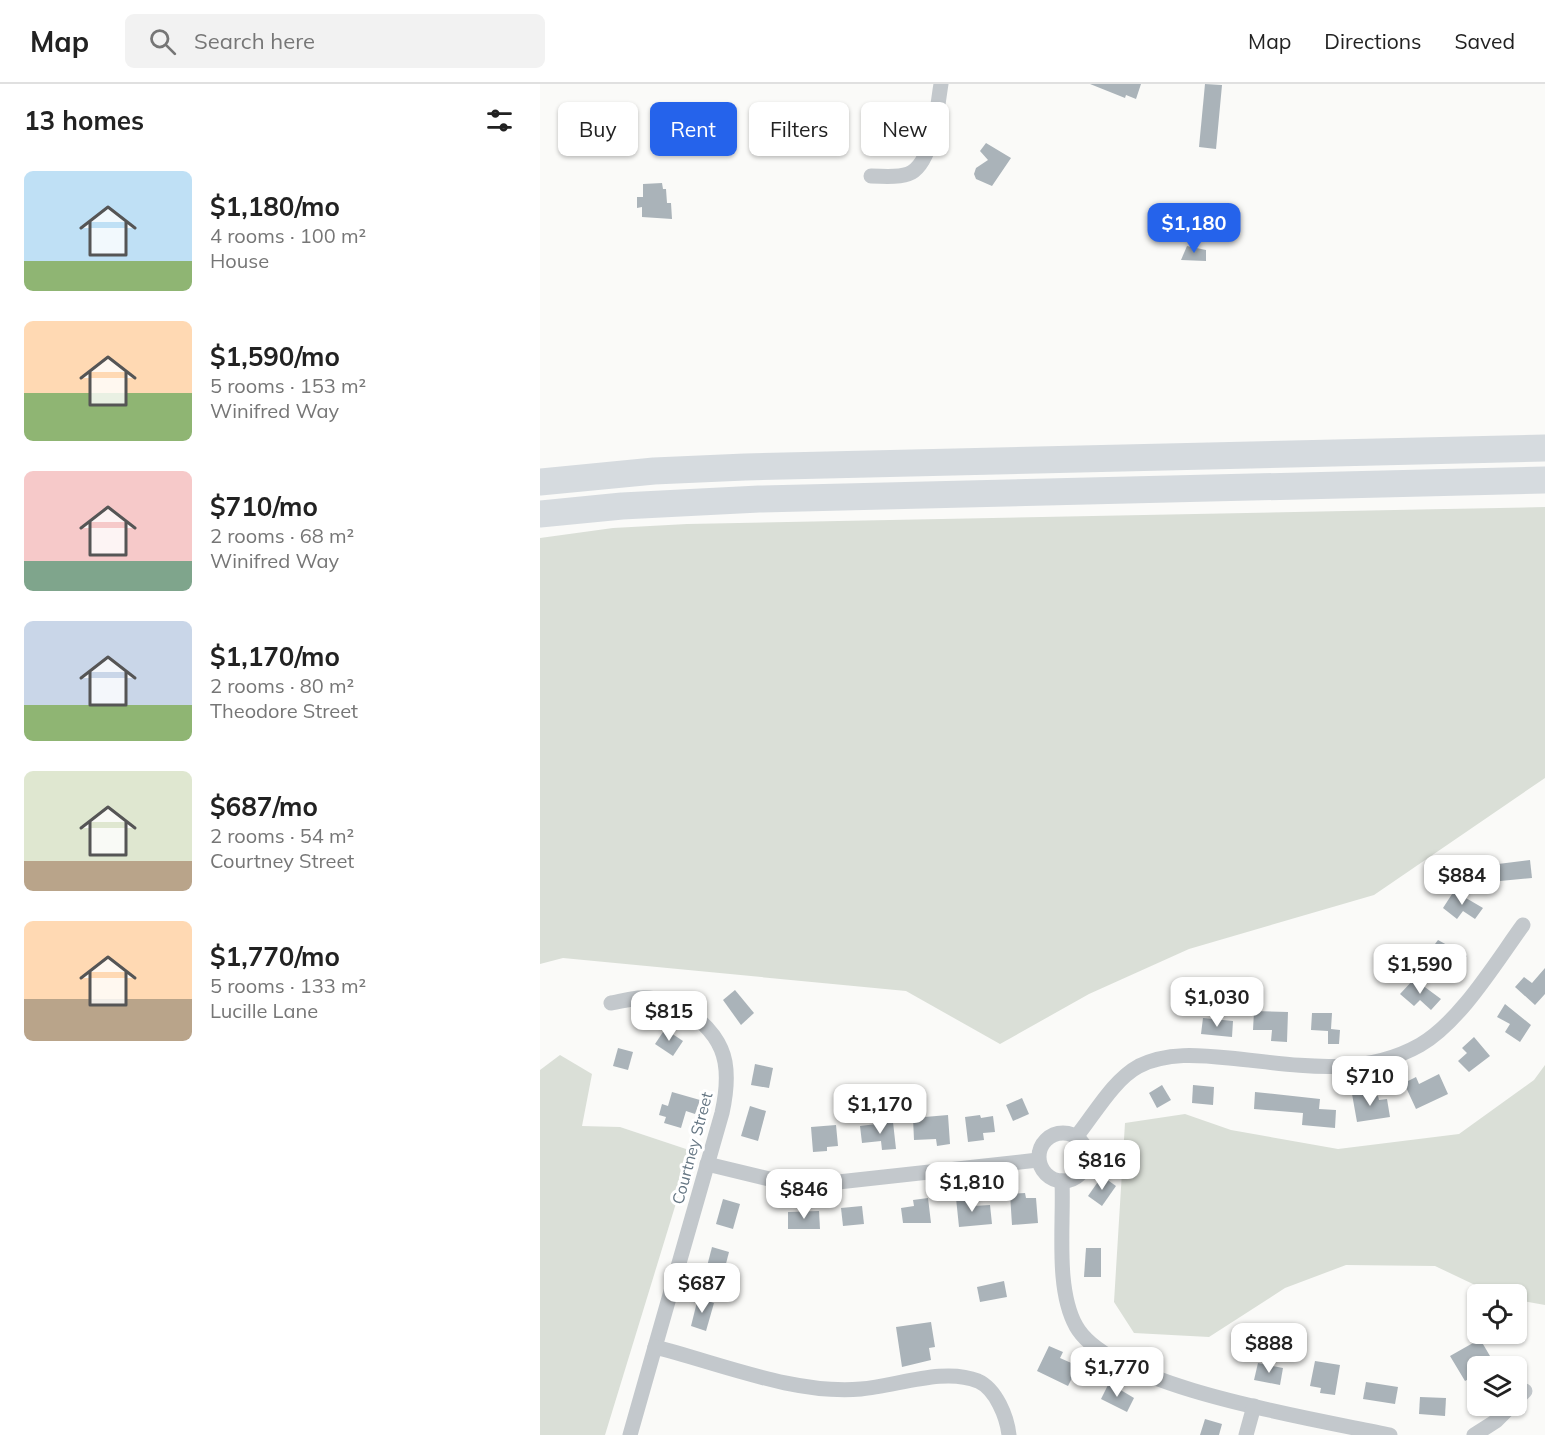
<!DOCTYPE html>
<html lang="en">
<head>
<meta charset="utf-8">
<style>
	body { margin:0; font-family:Mulish,sans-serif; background:#f2f2f2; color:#222; height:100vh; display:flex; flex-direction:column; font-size:22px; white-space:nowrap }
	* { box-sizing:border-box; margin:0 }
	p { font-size:20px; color:#767676 }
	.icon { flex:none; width:33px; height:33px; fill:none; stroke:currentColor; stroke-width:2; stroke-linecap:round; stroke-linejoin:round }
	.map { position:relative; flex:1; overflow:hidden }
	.side { display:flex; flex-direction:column; background:#fff; width:540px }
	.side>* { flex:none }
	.top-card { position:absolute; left:18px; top:18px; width:570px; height:54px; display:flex; gap:12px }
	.controls { position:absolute; left:927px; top:1200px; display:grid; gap:12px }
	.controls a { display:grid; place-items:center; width:60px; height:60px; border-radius:9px; background:#fff; box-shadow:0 2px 4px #0004; font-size:30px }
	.price { position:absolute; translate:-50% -51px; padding:0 14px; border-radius:12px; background:#fff; color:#222; font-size:20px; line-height:39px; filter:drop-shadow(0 2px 3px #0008) }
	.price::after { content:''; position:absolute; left:50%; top:36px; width:18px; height:14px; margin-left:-9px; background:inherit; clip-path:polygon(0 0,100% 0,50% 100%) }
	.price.selected { background:#2563eb; color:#fff }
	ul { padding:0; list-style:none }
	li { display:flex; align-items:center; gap:18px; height:150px; padding:0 24px }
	li span { display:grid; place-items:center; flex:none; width:168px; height:120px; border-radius:9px; color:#555 }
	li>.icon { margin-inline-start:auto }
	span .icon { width:72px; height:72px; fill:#fffc; stroke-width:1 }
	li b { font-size:26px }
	h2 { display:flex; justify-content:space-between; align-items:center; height:72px; padding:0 24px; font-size:26px }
	.pill { padding:0 21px; border-radius:9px; background:#fff; box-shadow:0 2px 4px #0004; font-size:21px; line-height:54px }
	.pill.selected { background:#2563eb; color:#fff }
	header { display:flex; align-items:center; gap:36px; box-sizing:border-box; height:84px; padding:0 30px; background:#fff; border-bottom:2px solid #e0e0e0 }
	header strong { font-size:28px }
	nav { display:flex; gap:33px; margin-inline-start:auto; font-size:21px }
	.search { width:420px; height:54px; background:#f2f2f2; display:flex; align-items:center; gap:15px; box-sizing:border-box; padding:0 21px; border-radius:9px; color:#767676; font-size:22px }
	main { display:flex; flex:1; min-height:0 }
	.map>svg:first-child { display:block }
	.green { fill:#dadfd7 }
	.building { fill:#aab3b9 }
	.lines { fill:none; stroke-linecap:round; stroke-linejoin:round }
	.minor { stroke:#c3c8cc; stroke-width:15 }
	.motorway { stroke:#d6dbdf; stroke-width:27 }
	.labels { text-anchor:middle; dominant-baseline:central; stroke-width:6; stroke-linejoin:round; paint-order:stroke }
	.street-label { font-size:16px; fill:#657683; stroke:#fff }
</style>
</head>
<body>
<header>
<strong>Map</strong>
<div class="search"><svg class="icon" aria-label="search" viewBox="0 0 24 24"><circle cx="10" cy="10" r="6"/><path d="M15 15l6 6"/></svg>Search here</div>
<nav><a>Map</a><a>Directions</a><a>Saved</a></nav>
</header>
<main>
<section class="side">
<h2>13 homes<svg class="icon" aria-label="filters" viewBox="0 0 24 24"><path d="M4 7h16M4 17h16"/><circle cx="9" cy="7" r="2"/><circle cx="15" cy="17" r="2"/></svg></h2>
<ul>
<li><span style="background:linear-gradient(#bfe0f5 75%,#8fb573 0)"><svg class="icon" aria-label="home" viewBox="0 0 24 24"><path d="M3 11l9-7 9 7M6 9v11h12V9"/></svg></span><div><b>$1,180/mo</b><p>4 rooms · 100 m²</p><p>House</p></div></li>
<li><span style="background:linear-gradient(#ffd9b3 60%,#8fb573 0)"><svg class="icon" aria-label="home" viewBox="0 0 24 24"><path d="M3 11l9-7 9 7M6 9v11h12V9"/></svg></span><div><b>$1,590/mo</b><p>5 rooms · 153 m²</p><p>Winifred Way</p></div></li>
<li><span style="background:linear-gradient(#f6c9c9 75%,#7fa58c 0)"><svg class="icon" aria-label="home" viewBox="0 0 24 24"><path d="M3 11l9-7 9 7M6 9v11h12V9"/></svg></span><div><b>$710/mo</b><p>2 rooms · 68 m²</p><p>Winifred Way</p></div></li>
<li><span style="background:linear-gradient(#c9d6e8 70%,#8fb573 0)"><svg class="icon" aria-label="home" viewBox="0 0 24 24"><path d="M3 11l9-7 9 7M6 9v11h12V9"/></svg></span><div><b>$1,170/mo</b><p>2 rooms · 80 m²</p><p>Theodore Street</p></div></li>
<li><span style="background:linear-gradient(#dfe7d0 75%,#b9a48a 0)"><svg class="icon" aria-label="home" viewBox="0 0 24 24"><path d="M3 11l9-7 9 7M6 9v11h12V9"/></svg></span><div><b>$687/mo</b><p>2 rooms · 54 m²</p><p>Courtney Street</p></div></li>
<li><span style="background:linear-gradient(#ffd9b3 65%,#b9a48a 0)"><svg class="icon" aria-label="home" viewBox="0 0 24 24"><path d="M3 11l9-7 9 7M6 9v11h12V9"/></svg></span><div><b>$1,770/mo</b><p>5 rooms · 133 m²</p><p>Lucille Lane</p></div></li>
</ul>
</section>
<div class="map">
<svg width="1005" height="1351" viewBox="0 0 1005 1351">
	<rect width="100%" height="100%" fill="#fafaf8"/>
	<!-- green -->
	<g class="green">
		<path d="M 1005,423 L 1005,694 L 834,811 L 649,865 L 549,910 L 460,960 L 366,907 L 23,874 L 0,880 L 0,454 L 73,444 L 147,440 Z"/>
		<path d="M 20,971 L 52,990 L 42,1042 L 80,1043 L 152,1067 L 65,1351 L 0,1351 L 0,986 Z"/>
		<path d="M 1005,981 L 1005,1221 L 977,1216 L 976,1210 L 954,1210 L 895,1182 L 806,1181 L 745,1204 L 669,1253 L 594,1249 L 574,1218 L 585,1039 L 645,1030 L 691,1046 L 798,1065 L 919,1050 L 994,996 Z"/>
	</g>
	<!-- building -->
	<g class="building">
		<path d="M 550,0 L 601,0 L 596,15 L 586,11 L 585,14 Z"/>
		<path d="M 665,0 L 682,1 L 676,65 L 659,63 Z"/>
		<path d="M 446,59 L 471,74 L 452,102 L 436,95 L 434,90 L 436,84 L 448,76 L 440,67 Z"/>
		<path d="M 122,99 L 123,105 L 126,105 L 127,119 L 131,119 L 132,135 L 102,133 L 102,123 L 97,124 L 97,113 L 103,113 L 103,100 Z"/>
		<path d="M 647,162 L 666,166 L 666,177 L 641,176 Z"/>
		<path d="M 990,776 L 992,794 L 960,797 L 958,780 Z"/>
		<path d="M 914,807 L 943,824 L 935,835 L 923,827 L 917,835 L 903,824 Z"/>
		<path d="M 898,856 L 927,872 L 918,884 L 906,876 L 901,883 L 886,872 Z"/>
		<path d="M 1005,884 L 1005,910 L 995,921 L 975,903 L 984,893 L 992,899 Z"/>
		<path d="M 874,895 L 901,915 L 891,926 L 880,916 L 874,922 L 860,910 Z"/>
		<path d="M 195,906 L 214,929 L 201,941 L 183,916 Z"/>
		<path d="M 965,920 L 991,941 L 980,958 L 965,948 L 970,940 L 957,933 Z"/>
		<path d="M 714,927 L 748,928 L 747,958 L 731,957 L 732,946 L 713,946 Z"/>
		<path d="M 772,929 L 792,929 L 791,945 L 800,946 L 799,960 L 788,960 L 788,947 L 771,946 Z"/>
		<path d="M 663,934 L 693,937 L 692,953 L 661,950 Z"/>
		<path d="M 125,945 L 143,957 L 133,972 L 115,960 Z"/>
		<path d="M 934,953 L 950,972 L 929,988 L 918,977 L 927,969 L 922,964 Z"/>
		<path d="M 78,964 L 93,968 L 88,986 L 73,982 Z"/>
		<path d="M 215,980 L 233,984 L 229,1004 L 211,1001 Z"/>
		<path d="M 899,990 L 908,1010 L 876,1025 L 864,999 L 876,993 L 879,1000 Z"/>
		<path d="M 622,1001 L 631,1016 L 617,1024 L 609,1009 Z"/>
		<path d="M 653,1001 L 674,1003 L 673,1021 L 652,1019 Z"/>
		<path d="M 132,1008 L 160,1016 L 155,1030 L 146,1027 L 141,1044 L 124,1039 L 126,1033 L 119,1031 L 122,1020 L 128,1022 Z"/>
		<path d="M 715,1008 L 780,1015 L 779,1025 L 796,1026 L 795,1044 L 762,1041 L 763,1029 L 714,1025 Z"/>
		<path d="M 828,1008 L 828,1013 L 838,1012 L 839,1016 L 847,1015 L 850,1033 L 817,1038 L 812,1010 Z"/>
		<path d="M 482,1014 L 489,1030 L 473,1037 L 466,1021 Z"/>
		<path d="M 210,1022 L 226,1027 L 218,1057 L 201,1052 Z"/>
		<path d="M 408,1031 L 410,1060 L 397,1062 L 396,1055 L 374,1056 L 373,1034 Z"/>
		<path d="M 440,1031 L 441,1034 L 453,1032 L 455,1048 L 443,1049 L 444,1056 L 428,1058 L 425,1033 Z"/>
		<path d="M 353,1038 L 356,1065 L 342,1066 L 341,1057 L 322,1059 L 320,1042 Z"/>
		<path d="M 296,1041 L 298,1062 L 287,1063 L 287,1067 L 273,1068 L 271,1043 Z"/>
		<path d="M 562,1092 L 576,1102 L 562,1122 L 548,1112 Z"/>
		<path d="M 485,1109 L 486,1114 L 496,1114 L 498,1139 L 472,1141 L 470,1110 Z"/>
		<path d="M 432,1112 L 433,1122 L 450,1121 L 452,1140 L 419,1143 L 416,1114 Z"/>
		<path d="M 388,1114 L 391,1139 L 363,1139 L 361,1124 L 374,1122 L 373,1116 Z"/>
		<path d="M 183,1115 L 200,1120 L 193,1145 L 176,1140 Z"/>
		<path d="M 322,1122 L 324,1140 L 303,1142 L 301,1124 Z"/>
		<path d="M 279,1127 L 280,1145 L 248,1145 L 248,1128 Z"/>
		<path d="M 172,1163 L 189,1168 L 181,1199 L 164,1194 Z"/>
		<path d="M 546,1164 L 561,1164 L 561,1193 L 544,1193 Z"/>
		<path d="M 464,1197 L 467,1213 L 440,1218 L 437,1203 Z"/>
		<path d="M 158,1214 L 174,1219 L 166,1247 L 151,1242 Z"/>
		<path d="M 391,1238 L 395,1263 L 389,1264 L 391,1276 L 362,1283 L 356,1243 Z"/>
		<path d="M 940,1255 L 950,1272 L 933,1282 L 938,1290 L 925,1297 L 910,1272 Z"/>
		<path d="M 509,1262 L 523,1268 L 520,1274 L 538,1282 L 528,1302 L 497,1287 Z"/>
		<path d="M 775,1277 L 800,1281 L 795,1311 L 780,1309 L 781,1304 L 770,1302 Z"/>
		<path d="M 718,1279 L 743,1284 L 740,1301 L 714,1296 Z"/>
		<path d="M 826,1298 L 858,1303 L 855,1320 L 823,1315 Z"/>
		<path d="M 569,1299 L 594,1314 L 587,1328 L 561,1315 Z"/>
		<path d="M 880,1313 L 906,1314 L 905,1332 L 879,1330 Z"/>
		<path d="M 665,1335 L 682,1340 L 679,1351 L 660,1351 Z"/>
	</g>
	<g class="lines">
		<!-- minor -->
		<g class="minor">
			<path d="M 331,92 C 343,92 357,94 368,90 C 393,81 397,23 401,0"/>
			<path d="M 71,919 C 79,918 89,915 98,914 C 134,911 178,941 185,978 C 188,995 186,1011 182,1029 L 115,1263"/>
			<circle cx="523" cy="1073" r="24"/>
			<path d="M 536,1053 C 554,1031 573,996 599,982 C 627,968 659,971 689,974 C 753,980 820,995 880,961 C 920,938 956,878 983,841"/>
			<path d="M 167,1080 L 242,1098 L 280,1100 L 498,1076"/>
			<path d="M 522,1097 C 524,1140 515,1204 536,1242 C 570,1304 781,1336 850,1351"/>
			<path d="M 976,1316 L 985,1307"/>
			<path d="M 90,1351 L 115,1263 C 179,1279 255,1311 321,1305 C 357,1302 404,1283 438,1297 C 456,1305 467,1333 469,1351"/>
			<path d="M 706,1351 L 714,1322"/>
			<path d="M 934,1351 L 956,1337 L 971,1322"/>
		</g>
		<!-- motorway -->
		<g class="motorway">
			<path d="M 0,398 L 114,387 L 205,383 L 1005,364"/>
			<path d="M 0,430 L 82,422 L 219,415 L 1005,396"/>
		</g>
	</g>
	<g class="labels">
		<!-- street labels -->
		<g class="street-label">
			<text transform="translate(152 1064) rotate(-75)">Courtney Street</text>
		</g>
	</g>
</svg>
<div class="controls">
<a><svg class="icon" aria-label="locate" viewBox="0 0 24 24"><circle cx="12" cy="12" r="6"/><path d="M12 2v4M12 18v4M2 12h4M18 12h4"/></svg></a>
<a><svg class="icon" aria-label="layers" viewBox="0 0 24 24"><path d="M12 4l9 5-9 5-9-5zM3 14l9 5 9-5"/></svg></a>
</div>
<b class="price selected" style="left:654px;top:170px">$1,180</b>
<b class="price" style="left:922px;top:822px">$884</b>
<b class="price" style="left:880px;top:911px">$1,590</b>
<b class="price" style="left:677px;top:944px">$1,030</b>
<b class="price" style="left:129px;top:958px">$815</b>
<b class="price" style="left:830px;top:1023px">$710</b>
<b class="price" style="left:340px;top:1051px">$1,170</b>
<b class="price" style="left:562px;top:1107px">$816</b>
<b class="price" style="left:432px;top:1129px">$1,810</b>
<b class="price" style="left:264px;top:1136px">$846</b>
<b class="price" style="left:162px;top:1230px">$687</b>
<b class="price" style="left:729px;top:1290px">$888</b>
<b class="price" style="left:577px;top:1314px">$1,770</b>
<div class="top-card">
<a class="pill">Buy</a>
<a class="pill selected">Rent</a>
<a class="pill">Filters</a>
<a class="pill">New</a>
</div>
</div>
</main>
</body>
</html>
